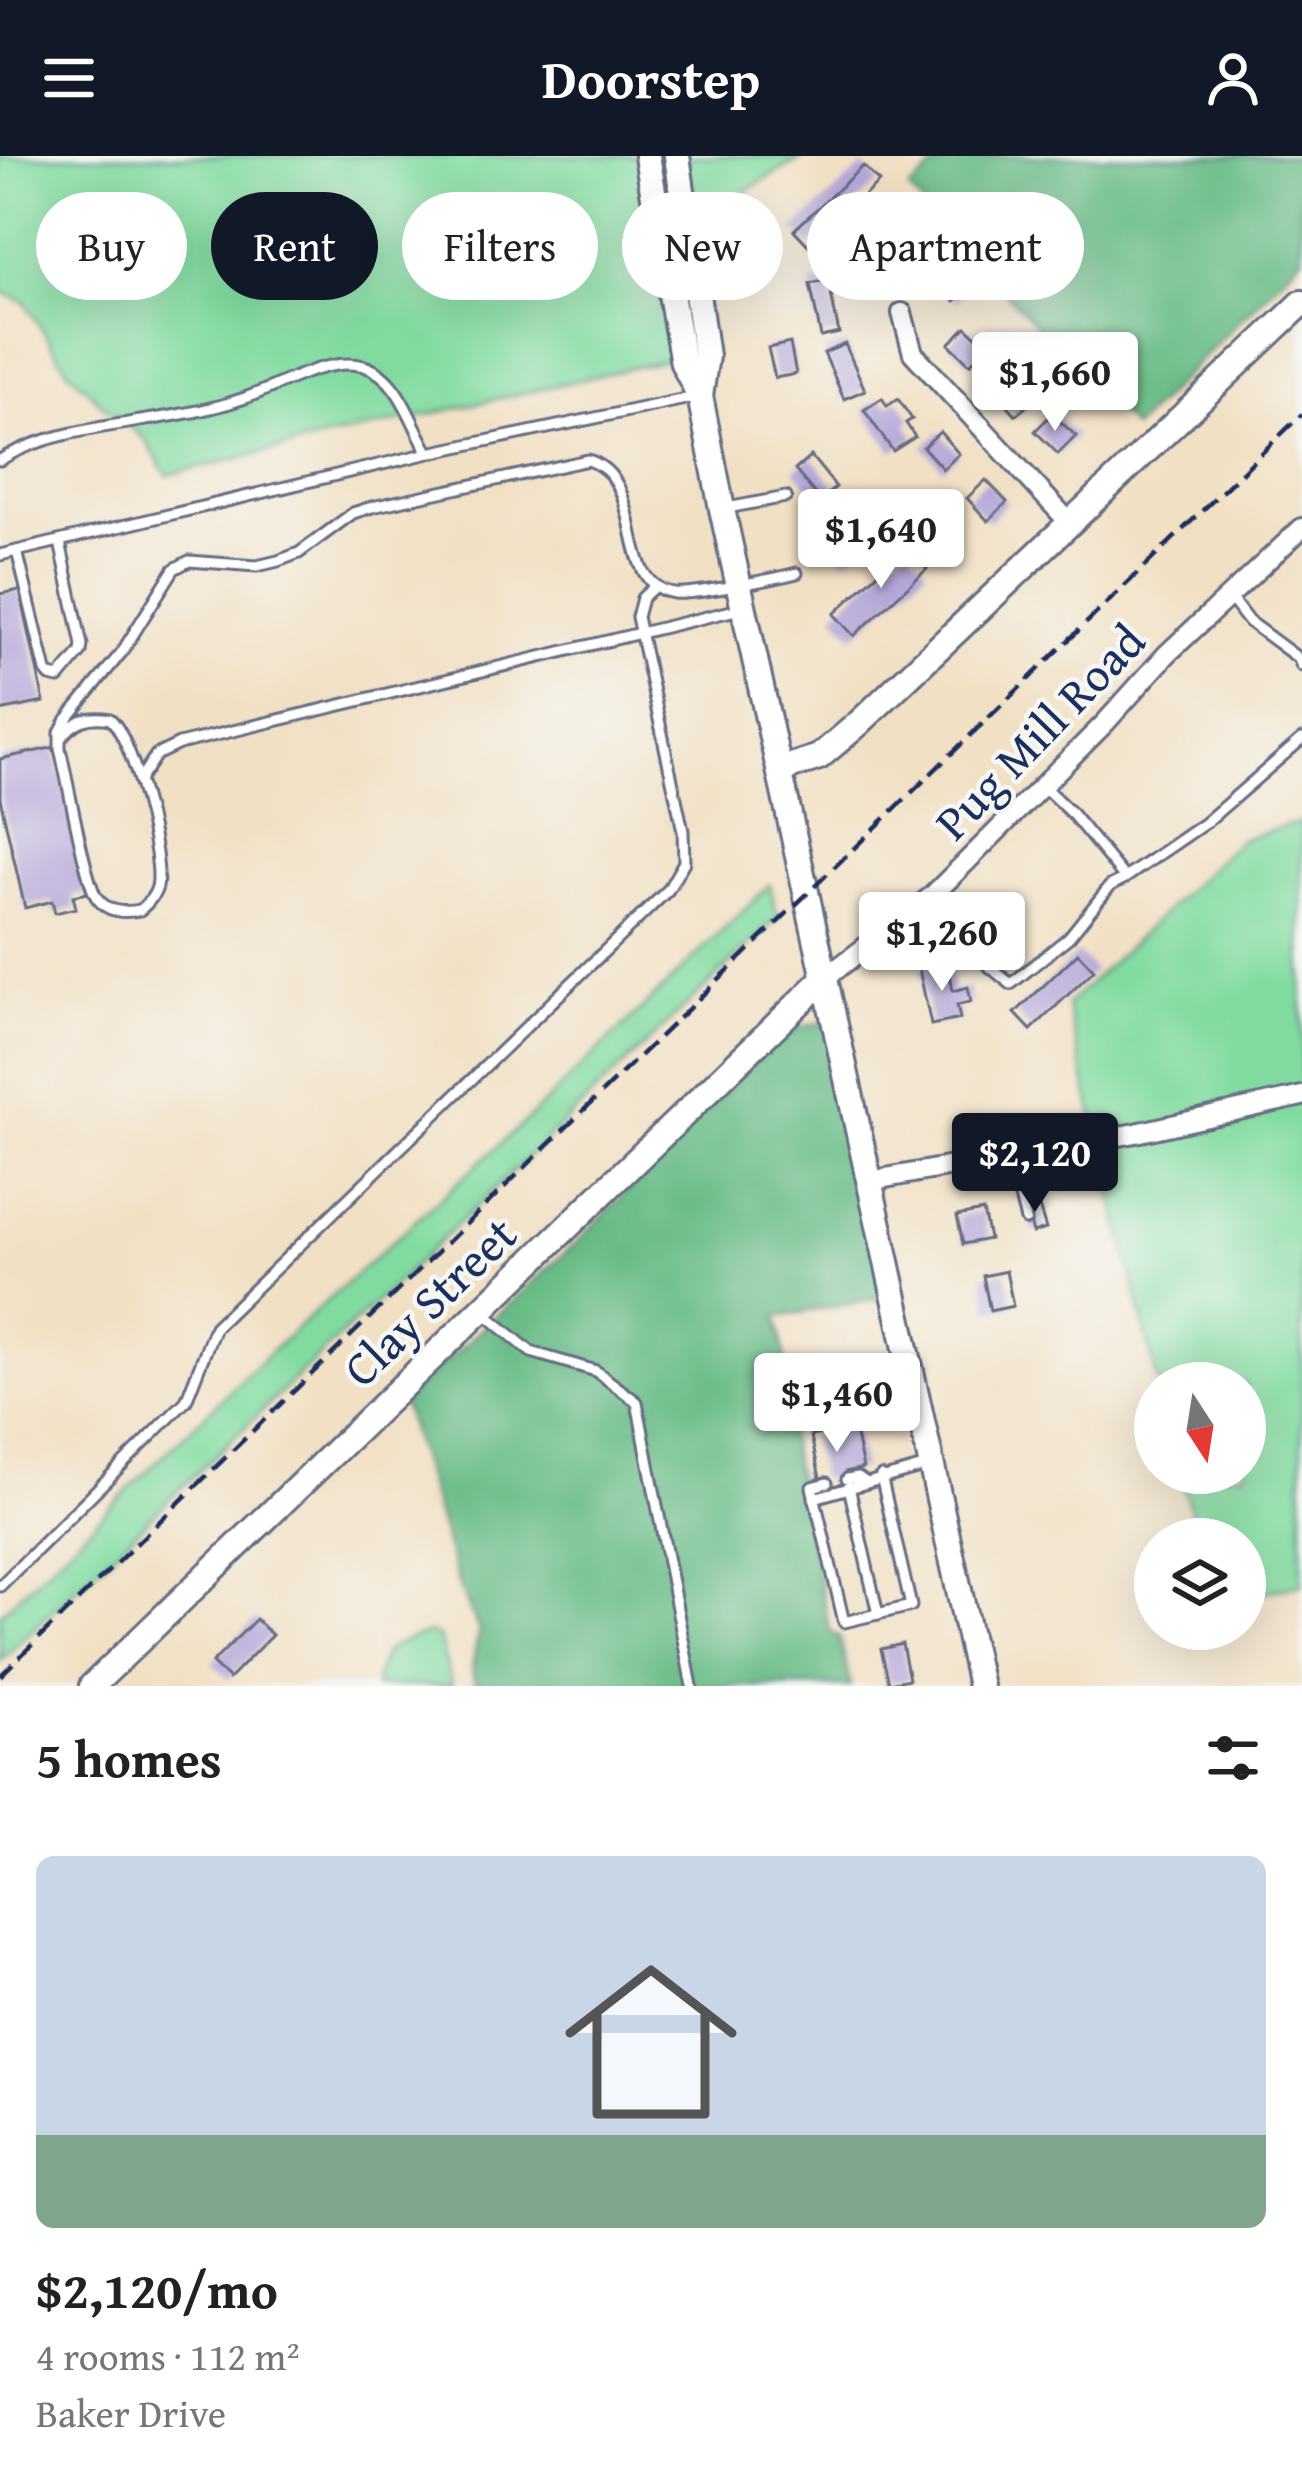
<!DOCTYPE html>
<html lang="en">
<head>
<meta charset="utf-8">
<style>
	body { margin:0; font-family:"Gentium Book Plus",serif; background:#f2f2f2; color:#222; height:100vh; display:flex; flex-direction:column; font-size:45px; white-space:nowrap }
	* { box-sizing:border-box; margin:0 }
	p { font-size:39px; color:#767676 }
	.icon { flex:none; width:66px; height:66px; fill:none; stroke:currentColor; stroke-width:2; stroke-linecap:round; stroke-linejoin:round }
	.map { position:relative; height:1530px; overflow:hidden }
	.details { display:flex; flex-direction:column; background:#fff; flex:1 }
	.details>* { flex:none }
	.hud { position:absolute; left:36px; top:36px; width:1230px; height:108px; display:flex; gap:24px }
	.needle { width:78px; rotate:168deg }
	.fabs { position:absolute; left:1134px; top:1206px; display:grid; gap:24px }
	.fabs a { display:grid; place-items:center; width:132px; height:132px; border-radius:50%; background:#fff; box-shadow:0 12px 48px #0002; font-size:60px }
	.price { position:absolute; translate:-50% -102px; padding:0 27px; border-radius:12px; background:#fff; color:#222; font-size:39px; line-height:78px; filter:drop-shadow(0 3px 6px #0008) }
	.price::after { content:''; position:absolute; left:50%; top:72px; width:36px; height:27px; margin-left:-18px; background:inherit; clip-path:polygon(0 0,100% 0,50% 100%) }
	.price.selected { background:#111827; color:#fff }
	ul { padding:0; list-style:none }
	li { display:grid; align-content:center; gap:24px; height:636px; padding:0 36px }
	li span { display:grid; place-items:center; height:372px; border-radius:18px; color:#555 }
	li>.icon { margin-inline-start:auto }
	span .icon { width:216px; height:216px; fill:#fffc; stroke-width:1 }
	li b { font-size:51px }
	h2 { display:flex; justify-content:space-between; align-items:center; height:144px; padding:0 36px; font-size:51px }
	.tag { padding:0 42px; border-radius:54px; background:#fff; box-shadow:0 12px 48px #0002; font-size:42px; line-height:108px }
	.tag.selected { background:#111827; color:#fff }
	header { display:flex; justify-content:space-between; align-items:center; height:156px; padding:0 36px; background:#111827; color:#fff; font-size:54px; font-weight:700 }
	.map>svg:first-child { display:block }
	.green { fill:#81dba0; stroke:#4e857f; stroke-width:3 }
	.forest { fill:#68bb86; stroke:#427572; stroke-width:3 }
	.building { fill:#b5a8d9 }
	.lines { fill:none; stroke-linecap:round; stroke-linejoin:round }
	.service-casing { stroke:#666d82; stroke-width:15 }
	.minor-casing { stroke:#666d82; stroke-width:24 }
	.tertiary-casing { stroke:#666d82; stroke-width:30 }
	.service { stroke:#fff; stroke-width:9 }
	.minor { stroke:#fff; stroke-width:18 }
	.tertiary { stroke:#fff; stroke-width:24 }
	.rail { stroke:#1b2f5e; stroke-width:4.5; stroke-dasharray:18 9; stroke-linecap:butt }
	.labels { text-anchor:middle; dominant-baseline:central; stroke-width:9; stroke-linejoin:round; paint-order:stroke }
	.street-label { font-size:48px; fill:#1b2f5e; stroke:#f6f6f2 }
</style>
</head>
<body>
<header><svg class="icon" aria-label="menu" viewBox="0 0 24 24"><path d="M4 6h16M4 12h16M4 18h16"/></svg>Doorstep<svg class="icon" aria-label="person" viewBox="0 0 24 24"><circle cx="12" cy="8" r="4"/><path d="M4 21q1-7 8-7t8 7"/></svg></header>
<div class="map">
<svg width="1302" height="1530" viewBox="0 0 1302 1530">
	<rect width="100%" height="100%" fill="#f6f6f2"/>
	<filter id="ink" filterUnits="userSpaceOnUse"><feTurbulence type="fractalNoise" baseFrequency=".00833" numOctaves="2"/><feDisplacementMap in="SourceGraphic" scale="24" xChannelSelector="R" yChannelSelector="G"/><feConvolveMatrix kernelMatrix="1 2 1 2 8 2 1 2 1" color-interpolation-filters="sRGB"/></filter>
	<filter id="wash" filterUnits="userSpaceOnUse"><feTurbulence type="fractalNoise" baseFrequency=".004" numOctaves="4" result="noise"/><feDisplacementMap in="SourceGraphic" scale="48" xChannelSelector="R" yChannelSelector="G"/><feGaussianBlur stdDeviation="2.7" result="paint"/><feColorMatrix in="noise" values="0 0 0 0 0 0 0 0 0 0 0 0 0 0 0 0 0 1.4 0 .05"/><feComposite in="paint" operator="in"/></filter>
	<g filter="url(#wash)">
		<rect width="100%" height="100%" fill="#f2e0c4"/>
		<!-- green -->
		<g class="green">
			<path d="M 0,0 L 639,0 L 674,202 L 167,319 L 144,282 L 107,253 L 67,213 L 25,146 L 0,135 Z"/>
			<path d="M 685,0 L 805,0 L 694,66 Z"/>
			<path d="M 1302,666 L 1302,1428 L 1245,1440 L 1245,1383 L 1200,1383 L 1179,1317 L 1245,1317 L 1245,1227 L 1158,1227 L 1067,849 L 1241,683 Z"/>
			<path d="M 770,729 L 778,762 L 0,1505 L 0,1458 L 264,1202 L 529,962 Z"/>
			<path d="M 430,1477 L 439,1482 L 452,1530 L 375,1530 C 380,1487 393,1489 430,1477 Z"/>
		</g>
		<!-- forest -->
		<g class="forest">
			<path d="M 947,0 L 1302,0 L 1302,101 L 1133,272 L 909,34 Z"/>
			<path d="M 826,866 L 887,1141 L 777,1161 L 796,1259 L 788,1262 L 786,1269 L 830,1475 L 839,1481 L 851,1530 L 475,1530 L 472,1512 L 479,1474 L 460,1433 L 402,1246 L 578,1085 L 787,874 Z"/>
		</g>
		<g id="blocks">
			<!-- building -->
			<g class="building">
				<path d="M 863,10 L 879,26 L 809,90 L 794,74 Z"/>
				<path d="M 869,68 L 889,90 L 862,114 L 842,92 Z"/>
				<path d="M 937,90 L 971,132 L 955,145 L 921,103 Z"/>
				<path d="M 828,124 L 839,177 L 821,181 L 810,128 Z"/>
				<path d="M 966,171 L 987,190 L 970,208 L 949,188 Z"/>
				<path d="M 790,187 L 796,218 L 775,222 L 768,192 Z"/>
				<path d="M 845,188 L 865,234 L 844,243 L 824,197 Z"/>
				<path d="M 1016,221 L 1035,243 L 1016,259 L 997,237 Z"/>
				<path d="M 882,242 L 887,250 L 898,243 L 912,263 L 906,267 L 915,281 L 893,295 L 864,254 Z"/>
				<path d="M 1052,258 L 1076,280 L 1058,298 L 1035,275 Z"/>
				<path d="M 940,276 L 959,298 L 943,313 L 923,291 Z"/>
				<path d="M 811,300 L 836,331 L 820,344 L 795,314 Z"/>
				<path d="M 986,324 L 1007,346 L 988,365 L 967,342 Z"/>
				<path d="M 831,354 L 862,390 L 846,403 L 830,384 L 820,392 L 806,375 Z"/>
				<path d="M 907,390 L 927,413 L 854,480 L 834,458 Z"/>
				<path d="M 20,434 L 44,546 L 0,555 L 0,438 Z"/>
				<path d="M 55,591 L 87,737 L 73,740 L 76,752 L 55,757 L 52,745 L 25,752 L 0,642 L 0,603 Z"/>
				<path d="M 1078,797 L 1094,814 L 1031,874 L 1015,857 Z"/>
				<path d="M 948,807 L 953,835 L 968,831 L 971,846 L 957,849 L 960,863 L 931,869 L 919,813 Z"/>
				<path d="M 1036,1041 L 1046,1073 L 1033,1077 L 1024,1044 Z"/>
				<path d="M 983,1055 L 989,1083 L 963,1088 L 957,1060 Z"/>
				<path d="M 1006,1115 L 1013,1150 L 990,1155 L 983,1120 Z"/>
				<path d="M 854,1271 L 863,1312 L 846,1316 L 848,1327 L 828,1331 L 825,1321 L 820,1322 L 811,1280 Z"/>
				<path d="M 256,1463 L 272,1479 L 229,1523 L 212,1507 Z"/>
				<path d="M 902,1488 L 909,1523 L 889,1527 L 881,1493 Z"/>
			</g>
		</g>
	</g>
	<g filter="url(#ink)">
		<use href="#blocks" fill-opacity="0" stroke="#666d82" stroke-width="3"/>
		<g class="lines">
			<defs>
				<g id="service">
					<path d="M 0,304 C 68,262 177,271 258,237 C 287,225 332,201 364,210 C 400,221 411,268 429,297"/>
					<path d="M 727,352 L 786,341"/>
					<path d="M 17,395 L 46,515 L 50,520 L 59,522 L 81,496 L 82,489 L 60,386"/>
					<path d="M 0,399 L 429,297 L 695,241"/>
					<path d="M 1229,440 L 1248,465 L 1298,502 L 1302,510"/>
					<path d="M 60,583 C 74,565 87,559 110,563 C 132,580 164,703 157,731 C 155,740 147,748 140,754 C 124,757 108,757 97,742 C 85,726 67,619 60,593 L 60,576 L 67,563 L 122,496 L 174,413 L 189,405 L 257,410 L 278,405 L 299,397 L 353,357 L 372,351 L 588,304 C 650,324 613,429 674,437 C 695,439 773,423 797,417"/>
					<path d="M 140,623 L 156,599 L 179,588 L 744,452"/>
					<path d="M 1043,630 L 1073,659 L 1125,722 L 1205,667 L 1302,583"/>
					<path d="M 928,743 L 970,795 L 1011,828 L 1069,781 L 1110,730 L 1125,722"/>
					<path d="M 1009,999 L 1026,1064"/>
					<path d="M 484,1157 L 531,1196 L 596,1215 L 637,1246 L 692,1530"/>
					<path d="M 847,1323 L 858,1321 L 865,1326"/>
					<path d="M 827,1327 L 812,1331 L 844,1466 L 911,1450 L 881,1320"/>
					<path d="M 849,1331 L 878,1458"/>
					<path d="M 814,1342 L 927,1310"/>
					<path d="M 0,1430 L 186,1245 L 215,1171 L 668,734 L 684,706 L 683,675 L 637,461 L 642,442 L 655,430"/>
				</g>
				<g id="minor">
					<path d="M 902,157 L 913,197 L 1068,365"/>
					<path d="M 825,822 L 932,740 L 1105,567 L 1167,498 L 1302,372"/>
					<path d="M 869,1025 L 1136,977 L 1302,940"/>
				</g>
				<g id="tertiary">
					<path d="M 647,0 L 683,207 L 700,240 L 722,353 L 980,1530"/>
					<path d="M 677,0 L 706,200 L 700,240"/>
					<path d="M 780,614 L 819,601 L 858,568 L 1302,147"/>
					<path d="M 92,1530 L 825,822"/>
				</g>
			</defs>
			<!-- service casing -->
			<use href="#service" class="service-casing"/>
			<!-- minor casing -->
			<use href="#minor" class="minor-casing"/>
			<!-- tertiary casing -->
			<use href="#tertiary" class="tertiary-casing"/>
			<!-- service -->
			<use href="#service" class="service"/>
			<!-- minor -->
			<use href="#minor" class="minor"/>
			<!-- tertiary -->
			<use href="#tertiary" class="tertiary"/>
			<!-- rail -->
			<path class="rail" d="M 0,1520 L 1302,258"/>
		</g>
	</g>
	<g class="labels">
		<!-- street labels -->
		<g class="street-label">
			<text transform="translate(1039 575) rotate(-46)">Pug Mill Road</text>
			<text transform="translate(429 1145) rotate(-44)">Clay Street</text>
		</g>
	</g>
</svg>
<div class="fabs">
<a><svg class="needle" viewBox="-14 -14 28 28"><path d="M0-13l5 13h-10z" fill="#e53935"/><path d="M0 13l5-13h-10z" fill="#767676"/></svg></a>
<a><svg class="icon" aria-label="layers" viewBox="0 0 24 24"><path d="M12 4l9 5-9 5-9-5zM3 14l9 5 9-5"/></svg></a>
</div>
<b class="price" style="left:1055px;top:278px">$1,660</b>
<b class="price" style="left:881px;top:435px">$1,640</b>
<b class="price" style="left:942px;top:838px">$1,260</b>
<b class="price selected" style="left:1035px;top:1059px">$2,120</b>
<b class="price" style="left:837px;top:1299px">$1,460</b>
<div class="hud">
<a class="tag">Buy</a>
<a class="tag selected">Rent</a>
<a class="tag">Filters</a>
<a class="tag">New</a>
<a class="tag">Apartment</a>
</div>
</div>
<section class="details">
<h2>5 homes<svg class="icon" aria-label="filters" viewBox="0 0 24 24"><path d="M4 7h16M4 17h16"/><circle cx="9" cy="7" r="2"/><circle cx="15" cy="17" r="2"/></svg></h2>
<ul>
<li><span style="background:linear-gradient(#c9d6e8 75%,#7fa58c 0)"><svg class="icon" aria-label="home" viewBox="0 0 24 24"><path d="M3 11l9-7 9 7M6 9v11h12V9"/></svg></span><div><b>$2,120/mo</b><p>4 rooms · 112 m²</p><p>Baker Drive</p></div></li>
</ul>
</section>
</body>
</html>
